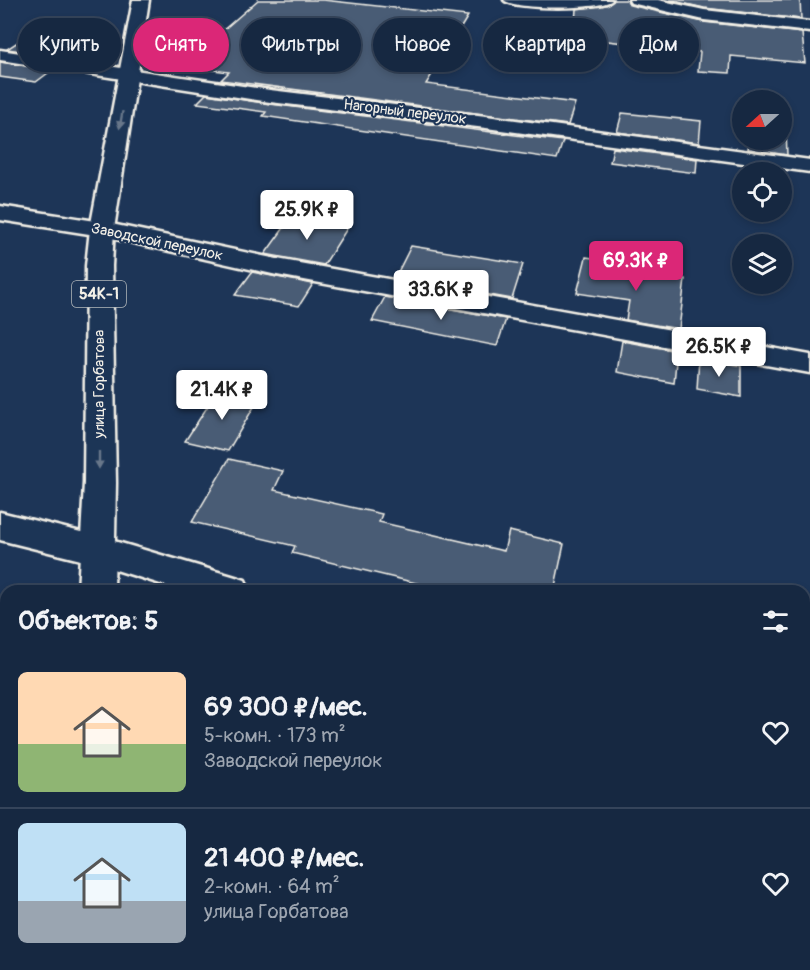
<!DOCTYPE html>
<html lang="ru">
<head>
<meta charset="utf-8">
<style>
	body { margin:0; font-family:Pangolin,sans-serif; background:#1f3048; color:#f1f3f6; height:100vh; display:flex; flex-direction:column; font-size:22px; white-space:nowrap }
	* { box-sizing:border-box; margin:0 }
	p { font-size:20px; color:#9ea6b1 }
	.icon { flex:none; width:33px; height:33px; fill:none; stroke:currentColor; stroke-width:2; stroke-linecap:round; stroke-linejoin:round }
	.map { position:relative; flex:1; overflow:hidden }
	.sheet { position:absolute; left:0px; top:585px; width:810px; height:386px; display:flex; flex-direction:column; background:#162841; border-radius:18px 18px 0 0; box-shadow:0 3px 9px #0003,0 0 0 2px #35445a }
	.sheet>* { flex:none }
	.banner { position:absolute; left:18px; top:18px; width:774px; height:54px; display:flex; gap:12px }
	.needle { width:39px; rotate:249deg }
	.tools { position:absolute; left:732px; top:90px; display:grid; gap:12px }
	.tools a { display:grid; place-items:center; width:60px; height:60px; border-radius:50%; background:#162841; box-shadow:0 3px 9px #0003,0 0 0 2px #35445a; font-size:30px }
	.price { position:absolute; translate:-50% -51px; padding:0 14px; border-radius:6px; background:#fff; color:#222; font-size:20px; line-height:39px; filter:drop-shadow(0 2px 3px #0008) }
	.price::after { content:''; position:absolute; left:50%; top:36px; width:18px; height:14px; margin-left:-9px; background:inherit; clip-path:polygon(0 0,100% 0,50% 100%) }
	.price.on { background:#db2777; color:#fff }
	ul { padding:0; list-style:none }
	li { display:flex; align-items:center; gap:18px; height:150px; padding:0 18px }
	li+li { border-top:2px solid #35445a }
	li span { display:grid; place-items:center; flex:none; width:168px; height:120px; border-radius:9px; color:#555 }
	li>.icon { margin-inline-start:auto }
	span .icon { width:72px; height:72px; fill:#fffc; stroke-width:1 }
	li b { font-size:26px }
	h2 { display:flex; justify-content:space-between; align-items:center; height:72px; padding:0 18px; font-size:26px }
	.chip { padding:0 21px; border-radius:27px; background:#162841; box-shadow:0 3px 9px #0003,0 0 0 2px #35445a; font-size:21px; line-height:54px }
	.chip.on { background:#db2777; color:#fff }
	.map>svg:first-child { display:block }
	.built { fill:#2a4060 }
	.building { fill:#485b74; stroke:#f4f1e8; stroke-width:1.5 }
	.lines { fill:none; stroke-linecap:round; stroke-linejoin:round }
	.minor-casing { stroke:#f4f1e8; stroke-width:5 }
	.major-casing { stroke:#f4f1e8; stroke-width:5 }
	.minor { fill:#1d3557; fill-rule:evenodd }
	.major { fill:#1d3557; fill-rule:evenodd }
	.oneway { fill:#68778a }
	.labels { text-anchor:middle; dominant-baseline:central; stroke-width:4.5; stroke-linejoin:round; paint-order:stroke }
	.far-street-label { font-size:15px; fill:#f4f1e8; stroke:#1d3557 }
	.shield { fill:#1d3557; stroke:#b4b9bc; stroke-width:1.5 }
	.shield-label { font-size:16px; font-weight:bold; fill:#f4f1e8 }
</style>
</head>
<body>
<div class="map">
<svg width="810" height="970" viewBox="0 0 810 970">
	<rect width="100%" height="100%" fill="#1d3557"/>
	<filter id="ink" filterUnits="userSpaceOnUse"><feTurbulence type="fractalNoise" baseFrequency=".0167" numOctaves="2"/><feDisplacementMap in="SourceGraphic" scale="12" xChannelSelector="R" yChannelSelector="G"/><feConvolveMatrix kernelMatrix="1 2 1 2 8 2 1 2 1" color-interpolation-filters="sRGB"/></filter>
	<g filter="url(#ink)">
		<!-- built -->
		<path class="built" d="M 659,0 L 810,0 L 810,21 L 715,10 Z"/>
		<!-- building -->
		<g class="building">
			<path d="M 258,0 L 323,0 L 468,16 L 426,84 L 575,103 L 568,125 L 221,80 L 229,72 L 182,66 Z"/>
			<path d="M 614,0 L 627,0 L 630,5 L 703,22 L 802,33 L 805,63 L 731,56 L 730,73 L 698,71 L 700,52 L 574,37 L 576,9 L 606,5 Z"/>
			<path d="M 669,0 L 800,0 L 801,19 L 704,8 Z"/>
			<path d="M 33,32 L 94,39 L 69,58 L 7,49 Z"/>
			<path d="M 0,62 L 52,70 L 36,82 L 0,77 Z"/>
			<path d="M 206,94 L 270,104 L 563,141 L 557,159 L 263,116 L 266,112 L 197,103 Z"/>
			<path d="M 622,113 L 701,121 L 699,143 L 617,132 Z"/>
			<path d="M 782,130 L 786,130 L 787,155 L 748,149 L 749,140 L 782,140 Z"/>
			<path d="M 613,148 L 697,159 L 696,173 L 610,162 Z"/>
			<path d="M 291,218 L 348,227 L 324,265 L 265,254 Z"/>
			<path d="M 411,246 L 523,264 L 512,299 L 395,278 Z"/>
			<path d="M 586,257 L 620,262 L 619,268 L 685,279 L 679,329 L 626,320 L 629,301 L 577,293 Z"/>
			<path d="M 252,272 L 277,277 L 313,284 L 299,306 L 235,295 Z"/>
			<path d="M 385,297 L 506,319 L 497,346 L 372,321 Z"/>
			<path d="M 622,341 L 677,351 L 674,383 L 617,372 Z"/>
			<path d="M 699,358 L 741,366 L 741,397 L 697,389 Z"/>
			<path d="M 217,392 L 258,400 L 228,451 L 185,441 Z"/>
			<path d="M 229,459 L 283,471 L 274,490 L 382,514 L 379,522 L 504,551 L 509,531 L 564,544 L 554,591 L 449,591 L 292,553 L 295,546 L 192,522 Z"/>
		</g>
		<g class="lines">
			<defs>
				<g id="minor">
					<path d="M 504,0 L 612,0 C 603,10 513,10 504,0 Z"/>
					<path d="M 0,50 L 270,90 L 486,116 L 810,160 L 810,172 L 486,128 L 270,102 L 0,60 Z"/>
					<path d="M 0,206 L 102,222 L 277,259 L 810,355 L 810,373 L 277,275 L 102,236 L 0,220 Z"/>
					<path d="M 0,512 L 97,536 L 232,576 L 245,580 L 250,591 L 183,591 L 97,564 L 0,540 Z"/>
					<path d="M 804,725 L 810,726 L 810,766 L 804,765 Z"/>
				</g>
				<g id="major">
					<path d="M 133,0 L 149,0 L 114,229 L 112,266 L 116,483 L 114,591 L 78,591 L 84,483 L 86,266 L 90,229 Z"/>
					<path d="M 629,0 L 658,0 L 704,10 L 810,22 L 810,32 L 704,20 L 631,3 Z"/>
					<path d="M 10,964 L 60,964 L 59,970 L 9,970 Z"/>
				</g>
			</defs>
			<!-- minor casing -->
			<use href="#minor" class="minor-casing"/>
			<!-- major casing -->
			<use href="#major" class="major-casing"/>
			<!-- minor -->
			<use href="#minor" class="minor"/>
			<!-- major -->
			<use href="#major" class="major"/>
		</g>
		<!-- one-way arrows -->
		<defs><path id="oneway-solid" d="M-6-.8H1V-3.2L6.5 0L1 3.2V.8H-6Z" transform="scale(1.5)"/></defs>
		<g class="oneway">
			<use href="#oneway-solid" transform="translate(121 120) rotate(100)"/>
			<use href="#oneway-solid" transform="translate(99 460) rotate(90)"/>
		</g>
	</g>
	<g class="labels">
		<!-- far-street labels -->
		<g class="far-street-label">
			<text transform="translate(405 112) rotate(7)">Нагорный переулок</text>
			<text transform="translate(157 242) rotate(12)">Заводской переулок</text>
			<text transform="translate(99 384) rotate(-90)">улица Горбатова</text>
		</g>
		<!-- shield labels -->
		<rect class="shield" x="72" y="281" width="54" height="26" rx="4.5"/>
		<g class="shield-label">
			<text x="99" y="294">54К-1</text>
		</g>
	</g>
</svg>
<div class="tools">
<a><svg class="needle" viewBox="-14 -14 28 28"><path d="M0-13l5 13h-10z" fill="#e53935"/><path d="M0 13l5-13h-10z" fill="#9ea6b1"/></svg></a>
<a><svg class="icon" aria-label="locate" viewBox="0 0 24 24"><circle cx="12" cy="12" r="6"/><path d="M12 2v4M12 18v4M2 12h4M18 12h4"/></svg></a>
<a><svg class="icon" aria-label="layers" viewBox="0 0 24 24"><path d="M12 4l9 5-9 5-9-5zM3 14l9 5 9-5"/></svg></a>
</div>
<b class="price" style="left:307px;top:241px">25.9K ₽</b>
<b class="price on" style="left:636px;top:292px">69.3K ₽</b>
<b class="price" style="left:441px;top:321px">33.6K ₽</b>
<b class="price" style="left:719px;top:378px">26.5K ₽</b>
<b class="price" style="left:222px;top:421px">21.4K ₽</b>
<div class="banner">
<a class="chip">Купить</a>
<a class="chip on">Снять</a>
<a class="chip">Фильтры</a>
<a class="chip">Новое</a>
<a class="chip">Квартира</a>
<a class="chip">Дом</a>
</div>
<section class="sheet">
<h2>Объектов: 5<svg class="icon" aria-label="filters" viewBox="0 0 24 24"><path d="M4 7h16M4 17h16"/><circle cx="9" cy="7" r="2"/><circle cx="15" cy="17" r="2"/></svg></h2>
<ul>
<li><span style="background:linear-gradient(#ffd9b3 60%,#8fb573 0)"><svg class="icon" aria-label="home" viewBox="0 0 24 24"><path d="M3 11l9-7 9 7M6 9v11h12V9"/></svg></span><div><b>69 300 ₽/мес.</b><p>5-комн. · 173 m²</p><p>Заводской переулок</p></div><svg class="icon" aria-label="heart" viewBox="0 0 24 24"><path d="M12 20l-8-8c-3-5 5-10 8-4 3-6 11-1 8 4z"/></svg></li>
<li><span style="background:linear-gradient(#bfe0f5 65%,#9aa5b1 0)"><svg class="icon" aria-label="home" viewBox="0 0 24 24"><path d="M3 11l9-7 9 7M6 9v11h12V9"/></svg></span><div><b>21 400 ₽/мес.</b><p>2-комн. · 64 m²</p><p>улица Горбатова</p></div><svg class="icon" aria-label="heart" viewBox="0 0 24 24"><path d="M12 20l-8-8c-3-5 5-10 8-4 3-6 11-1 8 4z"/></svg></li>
</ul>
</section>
</div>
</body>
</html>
